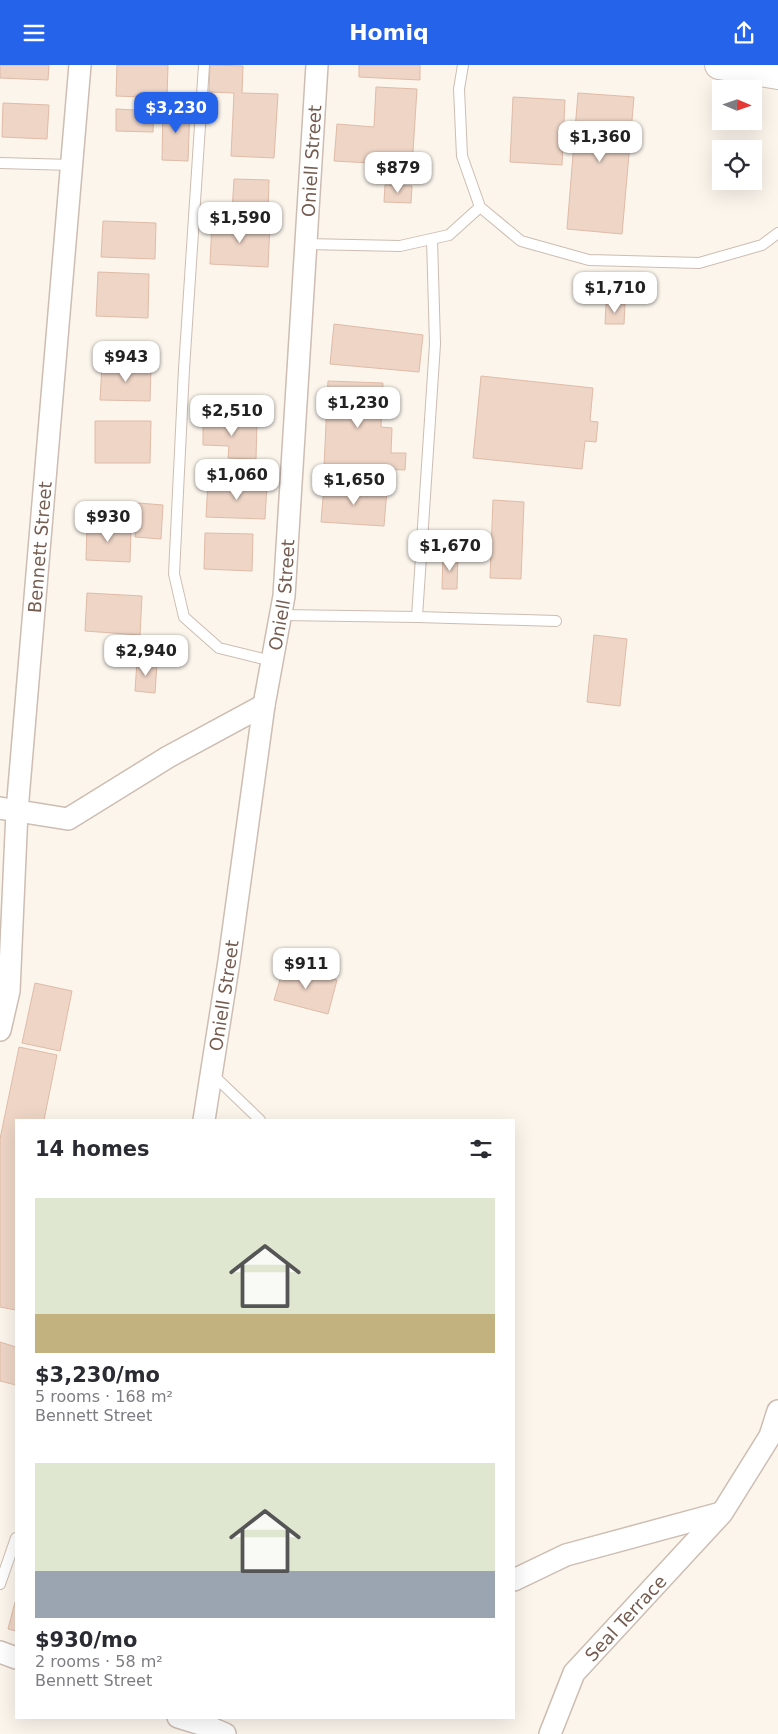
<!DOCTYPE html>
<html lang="en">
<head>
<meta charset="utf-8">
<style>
	body { margin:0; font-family:"DejaVu Sans",sans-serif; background:#f7f7f7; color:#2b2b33; height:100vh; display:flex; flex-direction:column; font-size:19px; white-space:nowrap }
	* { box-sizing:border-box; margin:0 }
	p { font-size:16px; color:#7c7c81 }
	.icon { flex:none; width:28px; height:28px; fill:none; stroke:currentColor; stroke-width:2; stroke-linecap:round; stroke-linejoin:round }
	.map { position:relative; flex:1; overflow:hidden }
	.details { position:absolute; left:15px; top:1054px; width:500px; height:600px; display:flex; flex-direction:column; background:#fff; border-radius:0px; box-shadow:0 5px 20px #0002 }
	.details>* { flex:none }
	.needle { width:32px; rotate:92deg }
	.fabs { position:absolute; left:712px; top:15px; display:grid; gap:10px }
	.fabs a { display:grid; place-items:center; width:50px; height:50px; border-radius:0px; background:#fff; box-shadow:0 5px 20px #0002; font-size:25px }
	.price { position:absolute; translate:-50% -42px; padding:0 11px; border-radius:10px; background:#fff; color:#222; font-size:16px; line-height:32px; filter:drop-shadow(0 1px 2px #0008) }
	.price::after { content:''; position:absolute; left:50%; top:30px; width:15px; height:11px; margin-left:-8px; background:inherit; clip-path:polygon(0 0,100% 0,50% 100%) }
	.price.active { background:#2563eb; color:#fff }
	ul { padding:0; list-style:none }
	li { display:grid; align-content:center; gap:10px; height:265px; padding:0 20px }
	li span { display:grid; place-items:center; height:155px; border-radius:0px; color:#555 }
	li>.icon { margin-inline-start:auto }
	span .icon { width:90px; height:90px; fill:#fffc; stroke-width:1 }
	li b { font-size:21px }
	h2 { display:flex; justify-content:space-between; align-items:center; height:60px; padding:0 20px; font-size:21px }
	header { display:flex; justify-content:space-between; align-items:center; height:65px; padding:0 20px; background:#2563eb; color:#fff; font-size:22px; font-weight:600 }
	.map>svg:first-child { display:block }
	.building { fill:#eed5c6; stroke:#e0bba7 }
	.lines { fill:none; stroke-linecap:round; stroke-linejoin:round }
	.lane-casing { stroke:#cdbdb2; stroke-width:12 }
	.street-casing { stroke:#cdbdb2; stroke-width:24 }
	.secondary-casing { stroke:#d2bfb2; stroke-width:30 }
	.lane { stroke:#fff; stroke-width:10 }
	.street { stroke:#fff; stroke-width:21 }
	.secondary { stroke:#fff; stroke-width:28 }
	.labels { text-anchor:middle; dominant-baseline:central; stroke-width:4; stroke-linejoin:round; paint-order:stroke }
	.street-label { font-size:18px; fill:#755c50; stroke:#fef9f2 }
</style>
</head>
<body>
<header><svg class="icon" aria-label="menu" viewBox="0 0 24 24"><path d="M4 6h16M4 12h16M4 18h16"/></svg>Homiq<svg class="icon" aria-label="share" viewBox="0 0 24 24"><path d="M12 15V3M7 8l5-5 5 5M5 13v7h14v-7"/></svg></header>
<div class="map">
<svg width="778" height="1669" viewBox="0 0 778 1669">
	<rect width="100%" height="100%" fill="#fbf5ec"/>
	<!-- building -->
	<g class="building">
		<path d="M 0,0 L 49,0 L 48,15 L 0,13 Z"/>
		<path d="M 117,0 L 168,0 L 167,33 L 116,31 Z"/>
		<path d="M 210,0 L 243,1 L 242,28 L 278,29 L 274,93 L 231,91 L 234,28 L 209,27 Z"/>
		<path d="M 359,0 L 420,0 L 420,15 L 359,12 Z"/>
		<path d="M 376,22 L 417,24 L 412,102 L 390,101 L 389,110 L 370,109 L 370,98 L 334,96 L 337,59 L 374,62 Z"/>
		<path d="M 578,28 L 634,32 L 622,169 L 567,164 Z"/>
		<path d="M 513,32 L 565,35 L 562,100 L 510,97 Z"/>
		<path d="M 3,38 L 49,40 L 47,74 L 2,72 Z"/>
		<path d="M 163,42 L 190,43 L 188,96 L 162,95 Z"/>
		<path d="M 116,44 L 154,46 L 153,67 L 116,66 Z"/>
		<path d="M 234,114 L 269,115 L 268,147 L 232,146 Z"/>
		<path d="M 385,120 L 412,121 L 411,138 L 384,137 Z"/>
		<path d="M 103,156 L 156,158 L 155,194 L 101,192 Z"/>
		<path d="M 212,156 L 270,159 L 268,202 L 210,199 Z"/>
		<path d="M 98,207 L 149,209 L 148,253 L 96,251 Z"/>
		<path d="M 606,239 L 625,239 L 624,259 L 605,259 Z"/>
		<path d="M 334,259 L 423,270 L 419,307 L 330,299 Z"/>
		<path d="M 102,300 L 151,302 L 150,336 L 100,335 Z"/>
		<path d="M 481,311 L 593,323 L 590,356 L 598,357 L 596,377 L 585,376 L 582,404 L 473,393 Z"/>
		<path d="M 328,316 L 383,318 L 381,362 L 392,363 L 391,388 L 406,388 L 405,405 L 324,402 Z"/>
		<path d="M 203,355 L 257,356 L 256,394 L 228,393 L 229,381 L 203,380 Z"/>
		<path d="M 95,356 L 151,356 L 150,398 L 95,398 Z"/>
		<path d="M 208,417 L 267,419 L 265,454 L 206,452 Z"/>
		<path d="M 324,421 L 387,425 L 384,461 L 321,457 Z"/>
		<path d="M 493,435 L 524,437 L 521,514 L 490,513 Z"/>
		<path d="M 138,438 L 163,440 L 161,474 L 135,472 Z"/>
		<path d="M 87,460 L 131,462 L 130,497 L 86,495 Z"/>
		<path d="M 205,468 L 253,469 L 252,506 L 204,504 Z"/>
		<path d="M 443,490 L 458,490 L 457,524 L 442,524 Z"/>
		<path d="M 87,528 L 142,531 L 140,570 L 85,566 Z"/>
		<path d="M 594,570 L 627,574 L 620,641 L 587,637 Z"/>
		<path d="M 137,596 L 157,598 L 155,628 L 135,626 Z"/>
		<path d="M 284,901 L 337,915 L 328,949 L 274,935 Z"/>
		<path d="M 35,918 L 72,926 L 60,986 L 22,978 Z"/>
		<path d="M 19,982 L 57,990 L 44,1055 L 16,1055 L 16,1245 L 0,1242 L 0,1074 Z"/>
		<path d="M 0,1277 L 16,1282 L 16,1320 L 0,1316 Z"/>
		<path d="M 15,1537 L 16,1537 L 16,1566 L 8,1564 Z"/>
	</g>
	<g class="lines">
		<defs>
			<g id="lane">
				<path d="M 204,0 L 184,304 L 174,509 L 184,552 L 219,583 L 272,596"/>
				<path d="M 463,0 L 459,24 L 462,91 L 480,142 L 521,176 L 589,195 L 699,198 L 762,180 L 778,168"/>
				<path d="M 0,98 L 72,100"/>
				<path d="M 306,179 L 400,181 L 449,170 L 480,142"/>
				<path d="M 281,550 L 417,552 L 435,279 L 432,174"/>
				<path d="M 417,552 L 556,556"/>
				<path d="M 212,1009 L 260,1055"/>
				<path d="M 0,1519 L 16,1473"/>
			</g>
			<g id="street">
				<path d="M 0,743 L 68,754 L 168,692 L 264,640"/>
				<path id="s1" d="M 0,965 L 9,926 L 17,746 L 80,0"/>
				<path id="s2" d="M 204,1055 L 229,896 L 264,640 L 284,531 L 317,0"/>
				<path d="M 514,1515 L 566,1490 L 721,1448"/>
				<path d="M 0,1587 L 16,1593"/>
				<path d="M 178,1652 L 204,1660 L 225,1669"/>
				<path id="s3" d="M 550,1669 L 574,1608 L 722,1448 L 770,1371 L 778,1346"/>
			</g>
			<path id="secondary" d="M 719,0 L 778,10"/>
		</defs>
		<!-- lane casing -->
		<use href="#lane" class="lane-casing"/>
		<!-- street casing -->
		<use href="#street" class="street-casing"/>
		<!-- secondary casing -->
		<use href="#secondary" class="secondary-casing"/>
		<!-- lane -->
		<use href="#lane" class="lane"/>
		<!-- street -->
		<use href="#street" class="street"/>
		<!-- secondary -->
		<use href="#secondary" class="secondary"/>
	</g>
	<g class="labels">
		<!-- street labels -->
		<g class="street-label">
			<text stroke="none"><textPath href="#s2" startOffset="966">Oniell Street</textPath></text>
			<text stroke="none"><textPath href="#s1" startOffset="485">Bennett Street</textPath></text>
			<text stroke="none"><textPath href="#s2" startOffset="531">Oniell Street</textPath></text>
			<text stroke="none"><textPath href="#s2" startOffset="126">Oniell Street</textPath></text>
			<text stroke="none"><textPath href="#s3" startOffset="141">Seal Terrace</textPath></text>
		</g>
	</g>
</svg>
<div class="fabs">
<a><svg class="needle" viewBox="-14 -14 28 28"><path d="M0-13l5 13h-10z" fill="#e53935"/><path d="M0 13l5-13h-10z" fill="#7c7c81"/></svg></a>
<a><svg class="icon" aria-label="locate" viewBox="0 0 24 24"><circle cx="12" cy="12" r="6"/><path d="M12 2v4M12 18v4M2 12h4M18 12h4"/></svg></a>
</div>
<b class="price active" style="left:176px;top:69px">$3,230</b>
<b class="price" style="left:600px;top:98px">$1,360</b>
<b class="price" style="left:398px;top:129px">$879</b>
<b class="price" style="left:240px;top:179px">$1,590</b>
<b class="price" style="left:615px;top:249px">$1,710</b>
<b class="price" style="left:126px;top:318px">$943</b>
<b class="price" style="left:358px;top:364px">$1,230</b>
<b class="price" style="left:232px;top:372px">$2,510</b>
<b class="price" style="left:237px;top:436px">$1,060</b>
<b class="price" style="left:354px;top:441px">$1,650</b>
<b class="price" style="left:108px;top:478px">$930</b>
<b class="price" style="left:450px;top:507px">$1,670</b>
<b class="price" style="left:146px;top:612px">$2,940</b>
<b class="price" style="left:306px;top:925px">$911</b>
<section class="details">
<h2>14 homes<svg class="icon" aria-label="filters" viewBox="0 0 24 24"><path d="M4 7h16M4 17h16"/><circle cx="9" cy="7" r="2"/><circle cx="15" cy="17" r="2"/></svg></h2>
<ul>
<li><span style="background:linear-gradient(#dfe7d0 75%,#c2b280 0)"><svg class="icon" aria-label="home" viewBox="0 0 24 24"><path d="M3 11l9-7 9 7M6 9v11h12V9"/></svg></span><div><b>$3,230/mo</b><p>5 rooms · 168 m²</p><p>Bennett Street</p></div></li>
<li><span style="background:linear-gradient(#dfe7d0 70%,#9aa5b1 0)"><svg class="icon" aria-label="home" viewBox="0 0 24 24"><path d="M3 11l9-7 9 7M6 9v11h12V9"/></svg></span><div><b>$930/mo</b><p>2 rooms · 58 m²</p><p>Bennett Street</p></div></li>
</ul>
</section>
</div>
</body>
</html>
